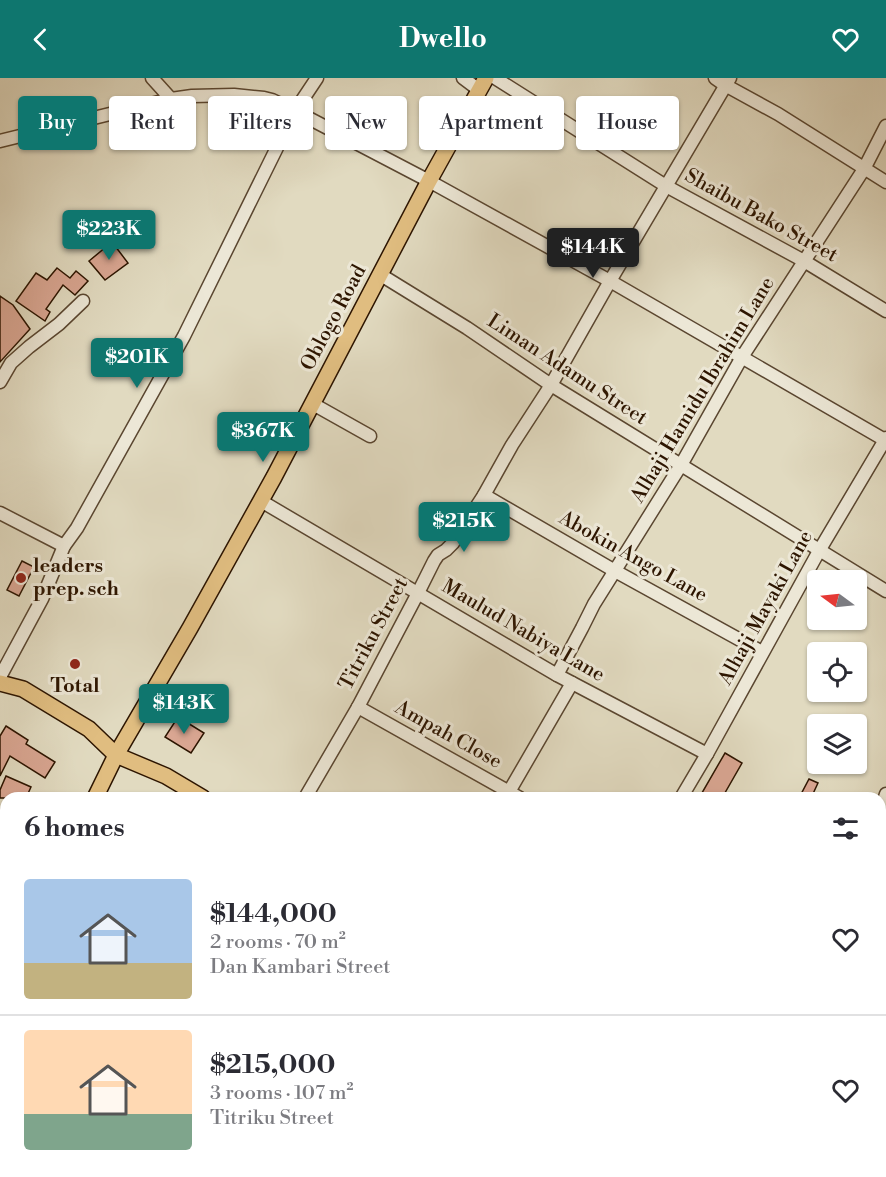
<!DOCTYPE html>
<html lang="en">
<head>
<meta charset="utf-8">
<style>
	body { margin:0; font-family:"Libre Bodoni",serif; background:#f7f7f7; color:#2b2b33; height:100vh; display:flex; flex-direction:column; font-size:22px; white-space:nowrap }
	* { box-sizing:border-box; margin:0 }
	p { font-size:20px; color:#7c7c81 }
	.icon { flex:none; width:33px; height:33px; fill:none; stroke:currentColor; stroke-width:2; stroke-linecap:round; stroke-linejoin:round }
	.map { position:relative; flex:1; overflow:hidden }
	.drawer { position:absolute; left:0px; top:714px; width:886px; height:386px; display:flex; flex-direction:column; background:#fff; border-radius:18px 18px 0 0; box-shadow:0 2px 4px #0004 }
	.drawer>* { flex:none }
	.guide { position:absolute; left:18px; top:18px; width:850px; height:54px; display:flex; gap:12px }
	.needle { width:39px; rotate:285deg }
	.tools { position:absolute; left:807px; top:492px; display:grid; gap:12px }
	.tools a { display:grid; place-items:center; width:60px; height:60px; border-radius:6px; background:#fff; box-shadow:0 2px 4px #0004; font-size:30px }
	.price { position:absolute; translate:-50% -51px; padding:0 14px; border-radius:6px; background:#0f766e; color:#fff; font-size:20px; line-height:39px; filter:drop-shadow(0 2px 3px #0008) }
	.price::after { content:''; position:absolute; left:50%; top:36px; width:18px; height:14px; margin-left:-9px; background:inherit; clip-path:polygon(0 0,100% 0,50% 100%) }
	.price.current { background:#222; color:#fff }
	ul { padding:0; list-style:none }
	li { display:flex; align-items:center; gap:18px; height:150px; padding:0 24px }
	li+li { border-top:2px solid #e1e1e2 }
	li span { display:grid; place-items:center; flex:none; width:168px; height:120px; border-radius:6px; color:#555 }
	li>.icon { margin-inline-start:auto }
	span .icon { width:72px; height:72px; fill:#fffc; stroke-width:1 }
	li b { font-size:26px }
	h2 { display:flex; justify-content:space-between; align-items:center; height:72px; padding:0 24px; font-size:26px }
	.pill { padding:0 21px; border-radius:6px; background:#fff; box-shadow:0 2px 4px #0004; font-size:21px; line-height:54px }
	.pill.current { background:#0f766e; color:#fff }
	header { display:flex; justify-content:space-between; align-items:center; height:78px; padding:0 24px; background:#0f766e; color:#fff; font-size:27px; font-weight:800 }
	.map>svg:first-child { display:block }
	.building { fill:#d9a692; stroke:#2d1500; stroke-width:1.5 }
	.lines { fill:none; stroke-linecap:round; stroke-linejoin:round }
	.minor-casing { stroke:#5a4630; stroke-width:15 }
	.major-casing { stroke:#2d1500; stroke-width:18 }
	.minor { stroke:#ece7d6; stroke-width:12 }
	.major { stroke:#e0bd80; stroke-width:15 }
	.poi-dot { fill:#8f2418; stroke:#ece7d6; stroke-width:2 }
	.labels { text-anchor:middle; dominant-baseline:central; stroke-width:6; stroke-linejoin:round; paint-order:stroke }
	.street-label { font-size:20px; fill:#2d1500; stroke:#ece7d6 }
	.poi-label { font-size:20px; font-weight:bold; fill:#2d1500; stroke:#ece7d6; text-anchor:start }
</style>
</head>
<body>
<header><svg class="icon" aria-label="back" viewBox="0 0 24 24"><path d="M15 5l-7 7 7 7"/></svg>Dwello<svg class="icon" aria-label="heart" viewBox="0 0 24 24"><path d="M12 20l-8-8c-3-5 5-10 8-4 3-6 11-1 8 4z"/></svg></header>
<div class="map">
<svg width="886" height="1099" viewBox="0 0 886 1099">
	<rect width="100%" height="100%" fill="#e1dac0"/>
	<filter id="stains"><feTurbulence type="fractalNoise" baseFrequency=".00333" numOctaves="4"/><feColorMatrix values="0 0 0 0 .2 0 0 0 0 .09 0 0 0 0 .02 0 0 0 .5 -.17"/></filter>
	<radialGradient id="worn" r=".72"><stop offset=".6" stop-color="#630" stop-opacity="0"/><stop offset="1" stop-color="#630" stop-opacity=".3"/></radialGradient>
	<!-- building -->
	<g class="building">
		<path d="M 112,164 L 128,185 L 105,202 L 89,183 Z"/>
		<path d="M 57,190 L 70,200 L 76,193 L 88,203 L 75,217 L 63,207 L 46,231 L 50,234 L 45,243 L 16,223 L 36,195 L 47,202 Z"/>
		<path d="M 0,218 L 13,227 L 30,251 L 0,284 Z"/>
		<path d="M 22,483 L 34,489 L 19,518 L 7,512 Z"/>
		<path d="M 178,639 L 204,655 L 191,675 L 165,659 Z"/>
		<path d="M 6,648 L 28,662 L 26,666 L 55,684 L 45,700 L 10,678 L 0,698 L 0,658 Z"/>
		<path d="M 725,675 L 742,685 L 722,720 L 699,720 Z"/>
		<path d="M 6,698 L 31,709 L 26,720 L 0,720 L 0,712 Z"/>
		<path d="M 809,701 L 818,705 L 811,720 L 799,720 Z"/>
	</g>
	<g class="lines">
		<defs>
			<g id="minor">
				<path d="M 152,0 L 171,21"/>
				<path d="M 463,0 L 479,12"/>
				<path d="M 495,0 L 666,108 L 804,183 L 886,233"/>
				<path d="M 715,0 L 725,7 L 778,36 L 886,104"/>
				<path d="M 0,63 L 171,21 L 192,18 L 234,17 L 264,20 L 272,22 L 295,33 L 429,103 L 610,203 L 885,362"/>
				<path d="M 381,197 L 467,250 L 551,307 L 886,513"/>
				<path d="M 0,304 L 11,285 L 29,269 L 59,246 L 83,223"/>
				<path d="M 313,326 L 370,358"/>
				<path d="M 484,417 L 615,493 L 762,574"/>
				<path d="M 261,423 L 557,597 L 707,676"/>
				<path d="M 0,435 L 64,468"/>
				<path d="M 557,597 L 582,550 L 594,526 L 681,387 L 742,279 L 864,91 L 886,48"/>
				<path d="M 0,599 L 42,521 L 64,468 L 77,450 L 184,258 L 295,33 L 317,0"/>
				<path d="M 358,629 L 520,720"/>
				<path d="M 506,719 L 572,605"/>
				<path d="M 305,720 L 358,629 L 418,515 L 434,483 L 438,477 L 446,472 L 453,465 L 484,417 L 512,367 L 551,307 L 610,203 L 730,0"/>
				<path d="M 681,720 L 707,676 L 819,473 L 886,360"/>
				<path d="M 880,735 L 886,716"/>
				<path d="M 0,757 L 6,761"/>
				<path d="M 880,774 L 886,775"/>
				<path d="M 58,1099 L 61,1094"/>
				<path d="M 256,1099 L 258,1094"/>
				<path d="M 293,1099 L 299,1096 L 310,1099"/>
				<path d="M 777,1099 L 779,1094"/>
			</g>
			<g id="major">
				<path d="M 0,605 L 23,611 L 89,651 L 116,677 L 166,698 L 203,720"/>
				<path d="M 95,720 L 116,677 L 190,550 L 274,399 L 429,103 L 486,0"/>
				<path d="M 0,900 L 6,888"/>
				<path d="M 880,914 L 886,915"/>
			</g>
		</defs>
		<!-- minor casing -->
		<use href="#minor" class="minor-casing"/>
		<!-- major casing -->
		<use href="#major" class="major-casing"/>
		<!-- minor -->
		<use href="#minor" class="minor"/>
		<!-- major -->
		<use href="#major" class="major"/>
	</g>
	<!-- markers -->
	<g class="poi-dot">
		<circle cx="21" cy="500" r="6"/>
		<circle cx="75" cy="586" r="6"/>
	</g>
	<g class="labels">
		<!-- street labels -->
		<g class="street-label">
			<text transform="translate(761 138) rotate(29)">Shaibu Bako Street</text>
			<text transform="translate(334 240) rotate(-62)">Oblogo Road</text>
			<text transform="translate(567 292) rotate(33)">Liman Adamu Street</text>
			<text transform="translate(703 312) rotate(-59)">Alhaji Hamidu Ibrahim Lane</text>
			<text transform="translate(633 479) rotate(29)">Abokin Ango Lane</text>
			<text transform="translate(766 530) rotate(-61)">Alhaji Mayaki Lane</text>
			<text transform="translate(523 553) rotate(30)">Maulud Nabiya Lane</text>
			<text transform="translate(374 556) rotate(-62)">Titriku Street</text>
			<text transform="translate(448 657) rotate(29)">Ampah Close</text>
		</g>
		<!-- poi labels -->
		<g class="poi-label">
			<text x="33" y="488">leaders<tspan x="33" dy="23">prep. sch</tspan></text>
			<text x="75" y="608" text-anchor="middle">Total</text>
		</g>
	</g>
	<rect width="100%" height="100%" filter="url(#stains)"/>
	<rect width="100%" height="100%" fill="url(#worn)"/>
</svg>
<div class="tools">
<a><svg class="needle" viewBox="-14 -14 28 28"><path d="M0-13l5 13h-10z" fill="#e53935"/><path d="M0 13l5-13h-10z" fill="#7c7c81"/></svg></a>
<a><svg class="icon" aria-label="locate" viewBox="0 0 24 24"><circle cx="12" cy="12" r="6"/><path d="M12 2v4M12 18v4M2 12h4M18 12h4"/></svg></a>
<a><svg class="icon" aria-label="layers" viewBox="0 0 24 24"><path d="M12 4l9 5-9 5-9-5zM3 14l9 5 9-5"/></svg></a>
</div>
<b class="price" style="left:109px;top:183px">$223K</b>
<b class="price current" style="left:593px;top:201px">$144K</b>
<b class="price" style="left:137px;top:311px">$201K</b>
<b class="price" style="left:263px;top:385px">$367K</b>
<b class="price" style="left:464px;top:475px">$215K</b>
<b class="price" style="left:184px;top:657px">$143K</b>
<div class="guide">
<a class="pill current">Buy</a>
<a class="pill">Rent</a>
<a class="pill">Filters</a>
<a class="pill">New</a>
<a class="pill">Apartment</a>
<a class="pill">House</a>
</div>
<section class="drawer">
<h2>6 homes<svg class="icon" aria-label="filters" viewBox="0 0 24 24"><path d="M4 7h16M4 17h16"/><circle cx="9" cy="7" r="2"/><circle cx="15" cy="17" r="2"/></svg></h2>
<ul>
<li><span style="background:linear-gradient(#a9c7e8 70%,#c2b280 0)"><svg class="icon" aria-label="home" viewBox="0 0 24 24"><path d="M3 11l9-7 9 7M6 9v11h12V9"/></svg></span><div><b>$144,000</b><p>2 rooms · 70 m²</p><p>Dan Kambari Street</p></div><svg class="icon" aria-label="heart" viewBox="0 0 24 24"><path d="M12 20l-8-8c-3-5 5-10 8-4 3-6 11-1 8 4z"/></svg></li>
<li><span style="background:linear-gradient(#ffd9b3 70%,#7fa58c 0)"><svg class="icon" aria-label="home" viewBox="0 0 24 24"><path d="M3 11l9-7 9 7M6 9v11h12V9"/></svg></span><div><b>$215,000</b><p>3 rooms · 107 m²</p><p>Titriku Street</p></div><svg class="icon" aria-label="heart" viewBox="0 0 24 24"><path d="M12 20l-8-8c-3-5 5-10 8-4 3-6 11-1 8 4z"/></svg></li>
</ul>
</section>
</div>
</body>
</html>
